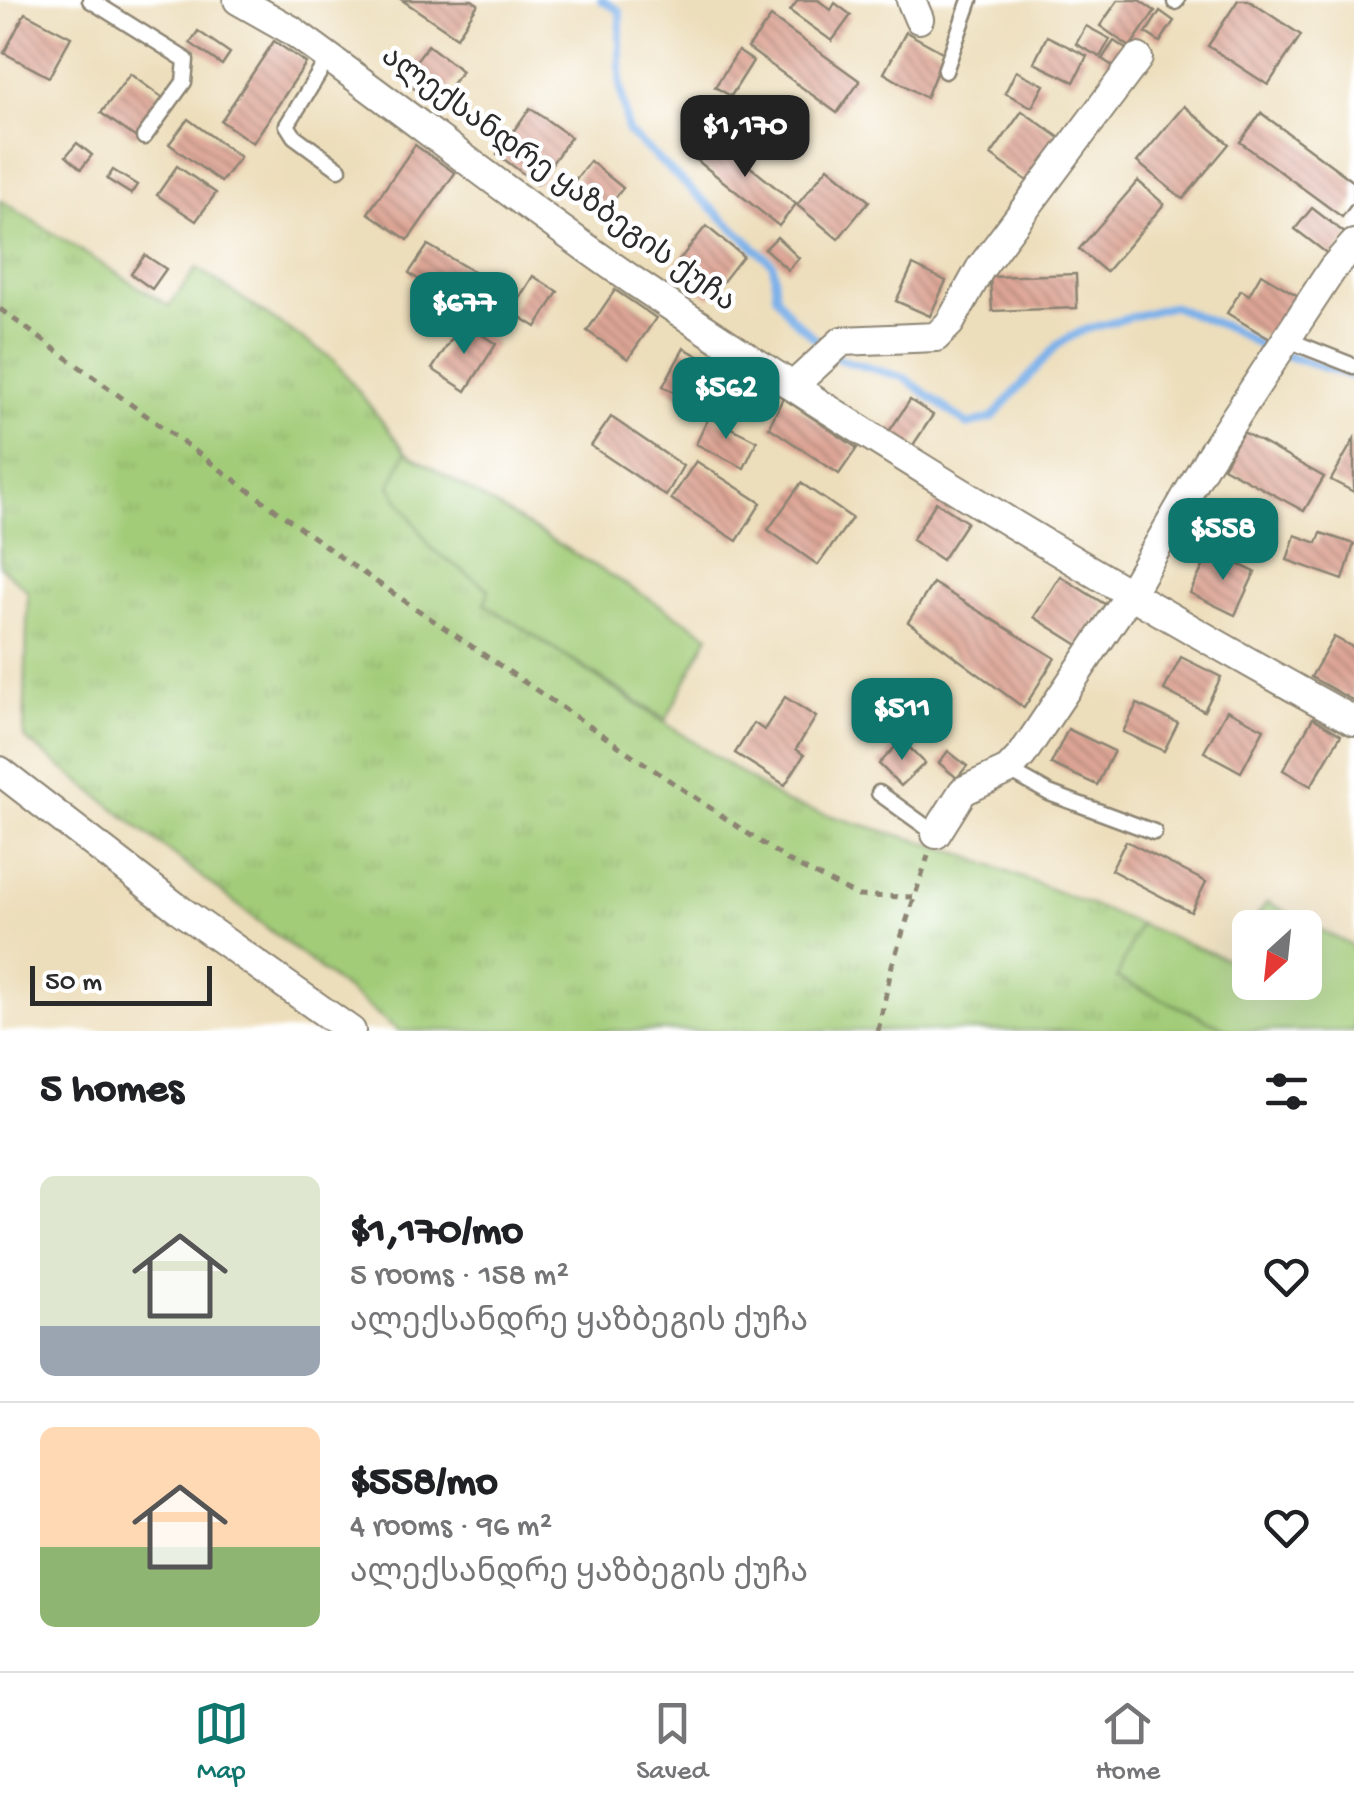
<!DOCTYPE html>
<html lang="en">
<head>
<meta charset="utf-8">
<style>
	body { margin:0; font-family:"Gochi Hand","Noto Sans Georgian",sans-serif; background:#f6f6f6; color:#202124; height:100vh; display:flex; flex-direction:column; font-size:38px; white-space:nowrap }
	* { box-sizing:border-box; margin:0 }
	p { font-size:32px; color:#757577 }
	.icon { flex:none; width:55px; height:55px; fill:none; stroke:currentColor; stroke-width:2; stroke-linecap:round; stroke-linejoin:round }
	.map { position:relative; height:1031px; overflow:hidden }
	.details { display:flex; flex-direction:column; background:#fff; flex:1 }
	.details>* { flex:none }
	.needle { width:65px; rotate:207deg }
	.tools { position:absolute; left:1232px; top:910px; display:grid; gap:20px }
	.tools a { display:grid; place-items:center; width:90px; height:90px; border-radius:15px; background:#fff; box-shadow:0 10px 40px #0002; font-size:50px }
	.scale { position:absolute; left:30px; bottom:25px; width:182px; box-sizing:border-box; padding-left:10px; border:5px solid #2b2b2b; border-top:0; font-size:28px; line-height:35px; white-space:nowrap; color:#2b2b2b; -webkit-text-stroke:8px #fff; paint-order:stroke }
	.price { position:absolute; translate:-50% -85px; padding:0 22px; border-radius:20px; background:#0f766e; color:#fff; font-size:32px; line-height:65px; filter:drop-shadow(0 2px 5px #0008) }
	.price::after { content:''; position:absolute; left:50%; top:60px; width:30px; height:22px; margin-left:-15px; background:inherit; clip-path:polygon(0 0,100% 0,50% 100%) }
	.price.selected { background:#222; color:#fff }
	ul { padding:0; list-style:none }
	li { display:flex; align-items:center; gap:30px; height:250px; padding:0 40px }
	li+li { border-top:2px solid #e0e0e0 }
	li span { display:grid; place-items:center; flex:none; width:280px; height:200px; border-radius:15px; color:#555 }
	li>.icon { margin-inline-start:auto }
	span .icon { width:120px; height:120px; fill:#fffc; stroke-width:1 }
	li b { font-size:42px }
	h2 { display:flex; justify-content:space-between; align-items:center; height:120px; padding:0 40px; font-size:42px }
	.tabs { display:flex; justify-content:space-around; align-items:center; height:140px; border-top:2px solid #e0e0e0; background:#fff; font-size:28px; color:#757577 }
	.tabs a { display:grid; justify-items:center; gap:5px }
	.tabs .selected { color:#0f766e }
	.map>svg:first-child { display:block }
	.grass { fill:url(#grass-tufts); stroke:#667c52; stroke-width:2.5 }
	.garden { fill:#a2cc78; stroke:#667c52; stroke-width:2.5; fill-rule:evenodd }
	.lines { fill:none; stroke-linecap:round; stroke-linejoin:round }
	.stream { stroke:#7cb1ea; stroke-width:8 }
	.building { fill:url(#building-back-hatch) }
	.lane-casing { stroke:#8c8473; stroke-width:19 }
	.street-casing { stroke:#8c8473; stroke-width:32 }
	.path { stroke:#8c8473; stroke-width:5; stroke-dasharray:8 8; stroke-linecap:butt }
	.lane { stroke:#fff; stroke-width:14 }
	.street { stroke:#fff; stroke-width:28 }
	.labels { text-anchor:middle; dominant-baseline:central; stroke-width:9; stroke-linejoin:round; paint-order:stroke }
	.street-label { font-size:30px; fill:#2b2b2b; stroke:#fff }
</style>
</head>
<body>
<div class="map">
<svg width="1354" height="1031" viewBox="0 0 1354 1031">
	<defs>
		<pattern id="grass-tufts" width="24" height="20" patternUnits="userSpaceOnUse" patternTransform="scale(2.5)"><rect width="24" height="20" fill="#a2cc78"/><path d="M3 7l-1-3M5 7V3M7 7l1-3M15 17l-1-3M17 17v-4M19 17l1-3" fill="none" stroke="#8caf68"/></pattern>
		<pattern id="building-back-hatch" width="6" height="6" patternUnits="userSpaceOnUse" patternTransform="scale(2.5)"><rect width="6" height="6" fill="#dda595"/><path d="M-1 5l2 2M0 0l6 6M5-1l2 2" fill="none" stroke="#b3877a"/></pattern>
	</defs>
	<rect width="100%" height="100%" fill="#fff"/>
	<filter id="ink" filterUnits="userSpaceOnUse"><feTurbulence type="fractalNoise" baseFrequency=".01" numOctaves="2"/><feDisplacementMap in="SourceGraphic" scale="20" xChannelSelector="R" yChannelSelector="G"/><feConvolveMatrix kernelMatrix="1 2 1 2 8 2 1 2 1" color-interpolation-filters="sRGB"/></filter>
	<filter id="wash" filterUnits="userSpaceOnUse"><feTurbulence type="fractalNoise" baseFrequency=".0048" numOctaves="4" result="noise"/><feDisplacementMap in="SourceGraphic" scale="40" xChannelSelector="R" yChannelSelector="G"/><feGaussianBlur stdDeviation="2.25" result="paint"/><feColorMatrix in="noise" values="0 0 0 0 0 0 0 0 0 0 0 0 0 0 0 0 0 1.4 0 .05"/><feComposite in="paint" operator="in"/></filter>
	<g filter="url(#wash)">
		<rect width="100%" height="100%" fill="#eddebb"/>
		<!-- grass -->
		<path class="grass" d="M 0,200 L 169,306 L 197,268 L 334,360 L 406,452 L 391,486 L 432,549 L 489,589 L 486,604 L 786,803 L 954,851 L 1139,924 L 1118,978 L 1231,1031 L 399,1031 L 24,738 L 28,591 L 0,566 Z"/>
		<!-- garden -->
		<g class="garden">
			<path d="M 406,452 L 709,635 L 666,720 L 485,604 L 489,589 L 432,549 L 390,486 Z"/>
			<path d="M 1267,902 L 1354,947 L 1354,1031 L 1231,1031 L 1117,978 L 1139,924 L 1226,959 ZM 1250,928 L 1305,928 L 1305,982 L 1250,982 Z"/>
		</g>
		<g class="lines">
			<!-- stream -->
			<path class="stream" d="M 601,0 L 620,11 L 620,84 L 628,132 L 773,264 L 776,295 L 790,316 L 838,359 L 905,378 L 968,425 L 992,418 L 1059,343 L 1084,330 L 1172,306 L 1231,329 L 1267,350 L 1354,377"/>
		</g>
		<g id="blocks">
			<!-- building -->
			<g class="building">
				<path d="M 402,0 L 472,0 L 478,4 L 457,37 Z"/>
				<path d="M 798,0 L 818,0 L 831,10 L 835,3 L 851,15 L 832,41 L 790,11 Z"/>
				<path d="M 1118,0 L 1139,0 L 1155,11 L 1130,47 L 1100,26 Z"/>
				<path d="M 1238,0 L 1248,0 L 1301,35 L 1268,85 L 1208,46 Z"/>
				<path d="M 1160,11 L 1174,21 L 1160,42 L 1146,33 Z"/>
				<path d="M 25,13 L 71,37 L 49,77 L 4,53 Z"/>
				<path d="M 771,17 L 860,81 L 837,113 L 748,48 Z"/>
				<path d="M 1086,26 L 1110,39 L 1100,57 L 1076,44 Z"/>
				<path d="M 198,31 L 230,53 L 222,65 L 190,43 Z"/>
				<path d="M 906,32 L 944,53 L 926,98 L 884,73 Z"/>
				<path d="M 1047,36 L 1087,56 L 1074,82 L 1034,63 Z"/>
				<path d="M 274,41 L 306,63 L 253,143 L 221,121 Z"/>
				<path d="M 1114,41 L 1132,53 L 1120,71 L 1102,59 Z"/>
				<path d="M 428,45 L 462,71 L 436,105 L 402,79 Z"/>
				<path d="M 738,51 L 753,61 L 731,96 L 715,87 Z"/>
				<path d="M 1016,71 L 1044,85 L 1032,107 L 1005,93 Z"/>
				<path d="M 130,74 L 163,98 L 135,137 L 101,113 Z"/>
				<path d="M 1184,106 L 1229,144 L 1183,199 L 1137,162 Z"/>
				<path d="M 530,108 L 571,137 L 537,184 L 497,154 Z"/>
				<path d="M 1022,111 L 1060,138 L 1029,182 L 991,155 Z"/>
				<path d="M 1261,113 L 1354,182 L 1354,201 L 1342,217 L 1240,142 Z"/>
				<path d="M 188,119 L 240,157 L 221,182 L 169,144 Z"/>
				<path d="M 711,135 L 796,204 L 779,226 L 693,157 Z"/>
				<path d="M 77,143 L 92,155 L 81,169 L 66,156 Z"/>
				<path d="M 415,145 L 455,173 L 408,240 L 368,213 Z"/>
				<path d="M 590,161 L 623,188 L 601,216 L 568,189 Z"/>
				<path d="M 177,166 L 216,193 L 196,221 L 157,195 Z"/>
				<path d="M 828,167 L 869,201 L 838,239 L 797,205 Z"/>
				<path d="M 113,170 L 137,185 L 131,194 L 107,179 Z"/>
				<path d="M 1138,181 L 1164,204 L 1106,272 L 1079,249 Z"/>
				<path d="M 1312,208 L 1350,237 L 1333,258 L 1295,229 Z"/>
				<path d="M 706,226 L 743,256 L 710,298 L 673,268 Z"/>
				<path d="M 777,237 L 799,258 L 788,270 L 765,249 Z"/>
				<path d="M 428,245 L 479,275 L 460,308 L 409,273 Z"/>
				<path d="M 145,255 L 166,269 L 152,289 L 131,274 Z"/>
				<path d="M 913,265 L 946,281 L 930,316 L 896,301 Z"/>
				<path d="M 1076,274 L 1077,308 L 992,311 L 990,277 Z"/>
				<path d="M 1261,274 L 1300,297 L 1273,341 L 1227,313 L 1241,290 L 1249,295 Z"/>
				<path d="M 533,276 L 558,292 L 536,327 L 511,311 Z"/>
				<path d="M 615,290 L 656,318 L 628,359 L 587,331 Z"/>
				<path d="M 463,322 L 496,344 L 466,391 L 432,369 Z"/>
				<path d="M 684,348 L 727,372 L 705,410 L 663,386 Z"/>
				<path d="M 783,398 L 857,448 L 839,474 L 769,427 Z"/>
				<path d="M 910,400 L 933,415 L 911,448 L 888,433 Z"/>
				<path d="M 611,417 L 683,466 L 666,496 L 591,446 Z"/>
				<path d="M 709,417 L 757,441 L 744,468 L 696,444 Z"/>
				<path d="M 1243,432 L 1324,477 L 1304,511 L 1223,467 Z"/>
				<path d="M 1354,439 L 1354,492 L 1331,480 Z"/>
				<path d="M 696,461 L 761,503 L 737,541 L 671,499 Z"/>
				<path d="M 801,483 L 852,518 L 818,565 L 768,530 Z"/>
				<path d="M 936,502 L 967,522 L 942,560 L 912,540 Z"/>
				<path d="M 1321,533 L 1354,544 L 1343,580 L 1287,560 L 1295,535 L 1317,543 Z"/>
				<path d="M 1211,551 L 1255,572 L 1235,615 L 1190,593 Z"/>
				<path d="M 1060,576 L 1106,605 L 1080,646 L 1034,617 Z"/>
				<path d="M 933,583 L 1055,658 L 1024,708 L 908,622 Z"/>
				<path d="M 1334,637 L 1354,648 L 1354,701 L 1311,677 Z"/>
				<path d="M 1181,657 L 1221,677 L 1204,711 L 1164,690 Z"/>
				<path d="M 785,697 L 816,717 L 796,749 L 804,755 L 785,785 L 735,753 L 754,723 L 764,730 Z"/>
				<path d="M 1137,704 L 1178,723 L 1164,751 L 1123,732 Z"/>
				<path d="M 1227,710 L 1264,729 L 1241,772 L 1204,752 Z"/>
				<path d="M 1313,718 L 1341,735 L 1311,786 L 1283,770 Z"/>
				<path d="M 1068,729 L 1114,751 L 1097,785 L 1051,764 Z"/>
				<path d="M 902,740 L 925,763 L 901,786 L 879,764 Z"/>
				<path d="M 948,751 L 967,766 L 957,778 L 939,763 Z"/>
				<path d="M 1126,841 L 1206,882 L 1191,912 L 1111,870 Z"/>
			</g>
		</g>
	</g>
	<g filter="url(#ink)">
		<use href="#blocks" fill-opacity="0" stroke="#8c8473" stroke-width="2.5"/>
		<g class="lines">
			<defs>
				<g id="lane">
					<path d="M 90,0 L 186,60 L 184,82 L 144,137"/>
					<path d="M 1175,2 L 1177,0"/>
					<path d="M 329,57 L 287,125 L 294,136 L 339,169"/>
					<path d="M 945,71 L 970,0"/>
					<path d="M 1288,340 L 1354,366"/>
					<path d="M 1008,770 L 1049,793 L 1154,832"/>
					<path d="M 879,793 L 936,834"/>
				</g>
				<g id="street">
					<path d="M 238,0 L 291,30 C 405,112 516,200 632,280 C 866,439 1107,585 1354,721"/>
					<path d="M 911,0 L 919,19"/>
					<path d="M 793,386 L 842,341 L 936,337 L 950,323 L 980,269 L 1138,58"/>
					<path d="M 0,771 L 180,910 L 351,1031"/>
					<path d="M 936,834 L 963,791 L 1008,770 L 1022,755 L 1128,597 L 1208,459 L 1333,268 L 1354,244"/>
				</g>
			</defs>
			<!-- lane casing -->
			<use href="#lane" class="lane-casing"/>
			<!-- street casing -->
			<use href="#street" class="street-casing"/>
			<!-- path -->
			<g class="path">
				<path d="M 0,309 L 350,564 L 790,862 L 858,896 L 913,897"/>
				<path d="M 878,1031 L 892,965 L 928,856"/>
			</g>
			<!-- lane -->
			<use href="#lane" class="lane"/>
			<!-- street -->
			<use href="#street" class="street"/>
		</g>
	</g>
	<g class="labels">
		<!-- street labels -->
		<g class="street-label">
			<text transform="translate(557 181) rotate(36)">ალექსანდრე ყაზბეგის ქუჩა</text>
		</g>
	</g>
</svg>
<div class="tools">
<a><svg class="needle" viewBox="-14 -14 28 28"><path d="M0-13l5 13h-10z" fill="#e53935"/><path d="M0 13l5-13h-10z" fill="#757577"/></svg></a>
</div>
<div class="scale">50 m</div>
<b class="price selected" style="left:745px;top:180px">$1,170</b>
<b class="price" style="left:464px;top:357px">$677</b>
<b class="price" style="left:726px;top:442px">$562</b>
<b class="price" style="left:1223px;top:583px">$558</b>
<b class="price" style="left:902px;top:763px">$511</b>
</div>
<section class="details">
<h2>5 homes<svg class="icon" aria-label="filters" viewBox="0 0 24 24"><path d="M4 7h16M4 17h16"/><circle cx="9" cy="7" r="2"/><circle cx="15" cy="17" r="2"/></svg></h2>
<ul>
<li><span style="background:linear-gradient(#dfe7d0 75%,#9aa5b1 0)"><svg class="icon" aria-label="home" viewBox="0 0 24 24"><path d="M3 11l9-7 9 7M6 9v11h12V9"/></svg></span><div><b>$1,170/mo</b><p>5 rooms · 158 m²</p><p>ალექსანდრე ყაზბეგის ქუჩა</p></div><svg class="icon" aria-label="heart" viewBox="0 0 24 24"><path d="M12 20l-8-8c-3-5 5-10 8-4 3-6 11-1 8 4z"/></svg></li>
<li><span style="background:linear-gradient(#ffd9b3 60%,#8fb573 0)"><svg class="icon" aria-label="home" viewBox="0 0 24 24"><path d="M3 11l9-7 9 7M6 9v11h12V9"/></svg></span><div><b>$558/mo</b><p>4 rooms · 96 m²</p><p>ალექსანდრე ყაზბეგის ქუჩა</p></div><svg class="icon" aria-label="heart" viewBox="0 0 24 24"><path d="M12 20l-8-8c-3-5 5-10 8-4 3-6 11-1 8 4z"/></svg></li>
</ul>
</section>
<nav class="tabs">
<a class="selected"><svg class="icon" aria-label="map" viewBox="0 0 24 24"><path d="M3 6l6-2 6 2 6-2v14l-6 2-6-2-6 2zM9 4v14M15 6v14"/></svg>Map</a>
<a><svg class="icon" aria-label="saved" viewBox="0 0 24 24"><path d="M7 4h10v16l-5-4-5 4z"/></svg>Saved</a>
<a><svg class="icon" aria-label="home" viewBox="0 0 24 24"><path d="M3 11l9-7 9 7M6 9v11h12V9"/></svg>Home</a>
</nav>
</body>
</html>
